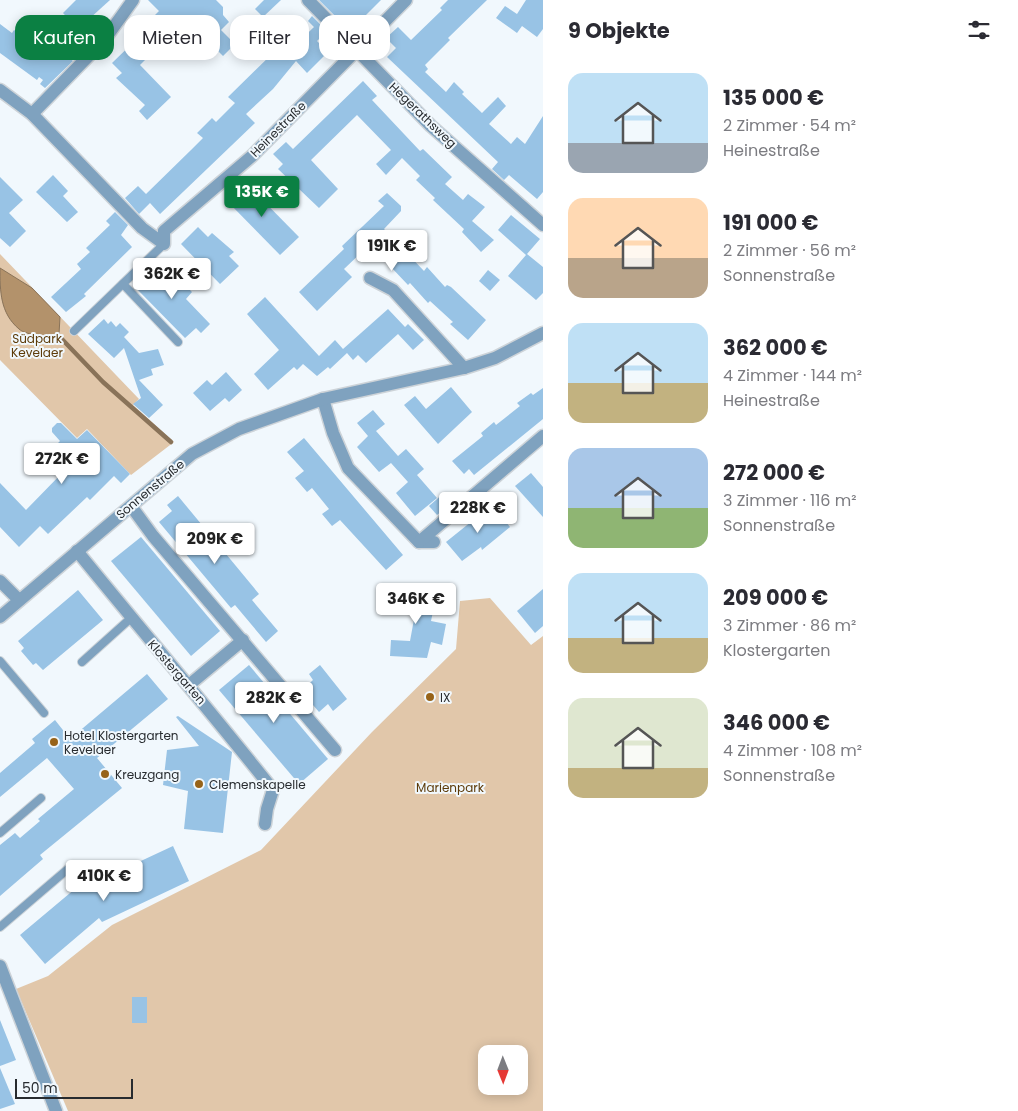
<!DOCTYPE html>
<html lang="de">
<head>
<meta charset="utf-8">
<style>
	body { margin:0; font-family:Poppins,sans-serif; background:#f7f7f7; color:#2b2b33; height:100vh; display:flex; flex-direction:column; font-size:19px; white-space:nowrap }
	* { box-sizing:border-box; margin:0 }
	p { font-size:16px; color:#7c7c81 }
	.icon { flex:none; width:28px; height:28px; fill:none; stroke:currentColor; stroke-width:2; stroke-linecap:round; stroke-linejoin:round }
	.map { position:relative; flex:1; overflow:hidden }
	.sheet { display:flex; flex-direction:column; background:#fff; width:475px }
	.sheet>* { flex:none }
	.banner { position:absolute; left:15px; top:15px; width:452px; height:45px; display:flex; gap:10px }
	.needle { width:32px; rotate:179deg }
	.controls { position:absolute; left:478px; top:1045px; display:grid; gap:10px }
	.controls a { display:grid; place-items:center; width:50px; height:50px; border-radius:10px; background:#fff; box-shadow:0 2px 12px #0003; font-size:25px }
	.scale { position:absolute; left:15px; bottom:12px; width:118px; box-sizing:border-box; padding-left:5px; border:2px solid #272b2f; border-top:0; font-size:14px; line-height:18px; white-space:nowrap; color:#272b2f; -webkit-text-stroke:4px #f1f8fd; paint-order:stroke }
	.price { position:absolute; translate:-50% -42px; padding:0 11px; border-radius:5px; background:#fff; color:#222; font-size:16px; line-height:32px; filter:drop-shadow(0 1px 2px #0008) }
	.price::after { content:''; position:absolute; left:50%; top:30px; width:15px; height:11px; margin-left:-8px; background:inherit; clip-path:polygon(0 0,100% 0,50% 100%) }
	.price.on { background:#0b8043; color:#fff }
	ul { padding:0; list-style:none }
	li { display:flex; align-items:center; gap:15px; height:125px; padding:0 25px }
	li span { display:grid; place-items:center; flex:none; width:140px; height:100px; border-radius:15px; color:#555 }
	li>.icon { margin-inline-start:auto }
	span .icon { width:60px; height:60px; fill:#fffc; stroke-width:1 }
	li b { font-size:21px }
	h2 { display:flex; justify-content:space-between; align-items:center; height:60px; padding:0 25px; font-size:21px }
	.tag { padding:0 18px; border-radius:15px; background:#fff; box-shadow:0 2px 12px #0003; font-size:18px; line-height:45px }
	.tag.on { background:#0b8043; color:#fff }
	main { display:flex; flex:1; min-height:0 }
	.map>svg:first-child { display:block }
	.green { fill:#e1c7aa; fill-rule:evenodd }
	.water { fill:#b3926b; stroke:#897359 }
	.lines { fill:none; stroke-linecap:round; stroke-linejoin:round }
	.stream { stroke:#897359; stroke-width:4.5 }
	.building { fill:#98c3e5 }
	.service-casing { stroke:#cdd3d8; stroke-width:10 }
	.minor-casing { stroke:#cdd3d8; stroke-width:15 }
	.service { stroke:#7fa2bf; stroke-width:8 }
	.minor { stroke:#7fa2bf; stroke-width:12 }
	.poi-dot { fill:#976319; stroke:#f1f8fd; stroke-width:2 }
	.labels { text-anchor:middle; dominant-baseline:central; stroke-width:4; stroke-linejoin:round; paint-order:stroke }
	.street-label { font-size:12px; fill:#272b2f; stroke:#f1f8fd }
	.park-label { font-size:12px; fill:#5d3b09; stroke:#f1f8fd }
	.poi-label { font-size:12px; fill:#272b2f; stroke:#f1f8fd; text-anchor:start }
</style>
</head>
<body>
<main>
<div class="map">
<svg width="543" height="1111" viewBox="0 0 543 1111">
	<rect width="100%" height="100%" fill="#f1f8fd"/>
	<!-- green -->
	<g class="green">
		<path d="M 0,254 L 139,399 L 133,405 L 174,442 L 131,475 L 87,429 L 77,438 L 0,360 Z"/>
		<path d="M 490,598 L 531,645 L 543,636 L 543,1111 L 68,1111 L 16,989 L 48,976 L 112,925 L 261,850 L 372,732 L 456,649 L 460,601 ZM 486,1054 L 519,1054 L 519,1086 L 486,1086 Z"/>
	</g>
	<!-- water -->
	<path class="water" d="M 0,268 L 32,288 L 60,317 L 59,334 C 54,338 44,338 37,336 C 32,334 23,333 19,329 C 0,313 0,291 0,268 Z"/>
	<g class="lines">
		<!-- stream -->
		<path class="stream" d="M 58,335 L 103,382 L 171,442"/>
	</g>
	<!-- building -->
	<g class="building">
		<path d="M 76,0 L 110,0 L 78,29 L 63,13 Z"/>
		<path d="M 148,0 L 216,0 L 223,7 L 223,15 L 229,22 L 221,30 L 235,44 L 223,56 L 199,32 L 185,46 L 179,39 L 164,53 L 158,47 L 140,65 L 171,97 L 147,120 L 139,111 L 145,105 L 116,78 L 122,73 L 112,63 L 144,32 L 141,29 L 159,11 Z"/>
		<path d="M 264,0 L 281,0 L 263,17 L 255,9 Z"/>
		<path d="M 319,0 L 381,0 L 353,28 L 342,17 L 339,20 Z"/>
		<path d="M 448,0 L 487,0 L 448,38 L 450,40 L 425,65 L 428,69 L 425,72 L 446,92 L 454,82 L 464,92 L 462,94 L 482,113 L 498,97 L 506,106 L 489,124 L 511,144 L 517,137 L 525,144 L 543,116 L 543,192 L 537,199 L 509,175 L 504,180 L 492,169 L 498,162 L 387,57 L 396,48 L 386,38 L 398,27 L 411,40 L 442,10 L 440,8 Z"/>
		<path d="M 526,0 L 543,0 L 543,29 L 537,37 L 522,26 L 517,33 L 496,18 L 505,6 L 517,14 Z"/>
		<path d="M 312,16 L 327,31 L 317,41 L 328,52 L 307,73 L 296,61 L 273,89 L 246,114 L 255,123 L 160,214 L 150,203 L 139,214 L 125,198 L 138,186 L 146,194 L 191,150 L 203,138 L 197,133 L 212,118 L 216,122 L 235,103 L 228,97 L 275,51 L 282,58 L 314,27 L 308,21 Z"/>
		<path d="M 0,24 L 12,33 L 14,30 L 56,60 L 62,53 L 73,61 L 45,88 L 40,84 L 43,80 L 39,77 L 37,80 L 0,53 Z"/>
		<path d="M 363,81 L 377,96 L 372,100 L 420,151 L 423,149 L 452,177 L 445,184 L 463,200 L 468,194 L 485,207 L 472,221 L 494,240 L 481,252 L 462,232 L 464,229 L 433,200 L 435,198 L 416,180 L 420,176 L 402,158 L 386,175 L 376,164 L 391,150 L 357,115 L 311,160 L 338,189 L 319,208 L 278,169 L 283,164 L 273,154 L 286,142 L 293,149 Z"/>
		<path d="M 53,175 L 68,191 L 63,196 L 78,212 L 67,222 L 36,192 Z"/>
		<path d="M 0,177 L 23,200 L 9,213 L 26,231 L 10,247 L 0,238 Z"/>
		<path d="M 245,182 L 299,237 L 280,255 L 226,200 Z"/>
		<path d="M 387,193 L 401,206 L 401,211 L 384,229 L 424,271 L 427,267 L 445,287 L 447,285 L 451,287 L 486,320 L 468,340 L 450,324 L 453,322 L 430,301 L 428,303 L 410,283 L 408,285 L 390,266 L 395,261 L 378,243 L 368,253 L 364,250 L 344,269 L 352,277 L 317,311 L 299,292 L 344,249 L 342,246 L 384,206 L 378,201 Z"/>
		<path d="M 115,212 L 128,225 L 121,235 L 132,247 L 84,294 L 86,296 L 66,312 L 51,297 L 81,269 L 77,264 L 90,252 L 86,248 L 110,225 L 106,221 Z"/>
		<path d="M 511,215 L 540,239 L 527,254 L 543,267 L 543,293 L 536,300 L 508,276 L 526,255 L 498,230 Z"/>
		<path d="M 198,227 L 208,237 L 212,233 L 234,252 L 229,256 L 239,266 L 220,284 L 181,244 Z"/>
		<path d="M 157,258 L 192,292 L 186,299 L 210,324 L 201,333 L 196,328 L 185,338 L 136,288 L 152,272 L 148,268 Z"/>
		<path d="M 488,270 L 500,280 L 490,291 L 479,281 Z"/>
		<path d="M 265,297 L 319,356 L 335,340 L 343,349 L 388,309 L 405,327 L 408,324 L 424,340 L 413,350 L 398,334 L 366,363 L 358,355 L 353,360 L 347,353 L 330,369 L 328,367 L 317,376 L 303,364 L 297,370 L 294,367 L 268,390 L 254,374 L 279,350 L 247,314 Z"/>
		<path d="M 104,319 L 108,324 L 111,321 L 116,327 L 120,323 L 129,332 L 124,337 L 139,353 L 158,349 L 164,365 L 151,369 L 153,375 L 139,380 L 163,405 L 149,418 L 133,404 L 141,398 L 124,348 L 114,358 L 88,334 Z"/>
		<path d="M 226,372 L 242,390 L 229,402 L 225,398 L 210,411 L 193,393 L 207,380 L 212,385 Z"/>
		<path d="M 451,387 L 472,412 L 438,444 L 404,405 L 415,396 L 426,409 Z"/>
		<path d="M 543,388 L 543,419 L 474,475 L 469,469 L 464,474 L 452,461 L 483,436 L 481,433 L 494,422 L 496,425 L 520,406 L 517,403 L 531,393 L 533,395 Z"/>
		<path d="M 373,410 L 385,424 L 376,431 L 398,456 L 406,449 L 424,469 L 417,475 L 437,498 L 415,516 L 396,493 L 408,482 L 391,463 L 379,472 L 357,447 L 368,436 L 357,423 Z"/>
		<path d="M 57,423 L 61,423 L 77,439 L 87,430 L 130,474 L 121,483 L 114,476 L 90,500 L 87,497 L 48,534 L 40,526 L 19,547 L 0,527 L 0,483 L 26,510 L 63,472 L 46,455 L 60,441 L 52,432 L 52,428 Z"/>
		<path d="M 304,438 L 403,555 L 386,570 L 340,520 L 332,526 L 322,514 L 329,509 L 312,488 L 307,492 L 295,478 L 304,471 L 287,452 Z"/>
		<path d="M 531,473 L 543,487 L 543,517 L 515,486 Z"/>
		<path d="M 445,492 L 453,502 L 437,515 L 429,506 Z"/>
		<path d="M 178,496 L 259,594 L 252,600 L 278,631 L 266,642 L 235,605 L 231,608 L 159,522 L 172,511 L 167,505 Z"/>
		<path d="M 492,505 L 510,527 L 482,550 L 481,547 L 462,561 L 446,542 Z"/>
		<path d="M 141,537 L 220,631 L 191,656 L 111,561 Z"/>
		<path d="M 543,589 L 543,626 L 535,633 L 517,611 Z"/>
		<path d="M 78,590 L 103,620 L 43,670 L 36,663 L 33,665 L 21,651 L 24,648 L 18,641 Z"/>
		<path d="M 387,590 L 423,598 L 424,594 L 436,597 L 431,621 L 446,624 L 442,645 L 431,642 L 427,658 L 390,656 L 391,640 L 410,641 L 415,614 L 384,605 Z"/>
		<path d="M 249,665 L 328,759 L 299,784 L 219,690 Z"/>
		<path d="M 320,665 L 347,699 L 333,711 L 328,704 L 319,712 L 301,691 L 313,680 L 309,674 Z"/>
		<path d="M 147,674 L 168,699 L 97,758 L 122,788 L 40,855 L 43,859 L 0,896 L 0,845 L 15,833 L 20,838 L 40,821 L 38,819 L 74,789 L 47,758 L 0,797 L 0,773 L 35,743 L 32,739 L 55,720 L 70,739 Z"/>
		<path d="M 178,716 L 232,752 L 223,833 L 184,829 L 188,791 L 163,785 L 167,750 L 199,746 L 176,717 Z"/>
		<path d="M 173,846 L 189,881 L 102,922 L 99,918 L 45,964 L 20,935 L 82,883 L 85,887 Z"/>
		<rect x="132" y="997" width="15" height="26"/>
		<path d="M 0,1020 L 16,1060 L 0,1066 Z"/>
		<path d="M 0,1068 L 15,1104 L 0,1109 Z"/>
	</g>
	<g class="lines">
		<defs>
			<g id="service">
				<path d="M 123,284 L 178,342"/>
				<path d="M 74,331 L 164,244"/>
				<path d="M 0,661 L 44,713"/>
				<path d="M 82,662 L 131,618"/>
				<path d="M 0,833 L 41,798"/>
				<path d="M 0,927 L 69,868"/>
			</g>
			<g id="minor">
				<path d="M 308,0 L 431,126 L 543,225"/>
				<path d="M 0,90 L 32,114 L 142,228 L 164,244 L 164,231 L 252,156 L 406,0"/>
				<path d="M 32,114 L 105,39 L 133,0"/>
				<path d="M 370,278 L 393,290 L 464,368"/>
				<path d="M 323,399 L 333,433 L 348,468 L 419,542 L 434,542"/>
				<path d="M 131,506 L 153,536 L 335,750"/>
				<path d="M 419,542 L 543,436"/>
				<path d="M 77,551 C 142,631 209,709 273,790 L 267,809 L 265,824"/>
				<path d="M 0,581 L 19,600"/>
				<path d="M 0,617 L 192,454 L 239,429 L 323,399 L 464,368 L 495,358 L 543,333"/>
				<path d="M 189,685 L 243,640"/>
				<path d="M 0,966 L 56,1111"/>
			</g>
		</defs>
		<!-- service casing -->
		<use href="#service" class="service-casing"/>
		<!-- minor casing -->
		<use href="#minor" class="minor-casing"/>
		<!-- service -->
		<use href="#service" class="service"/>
		<!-- minor -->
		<use href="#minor" class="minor"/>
	</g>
	<!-- markers -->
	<g class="poi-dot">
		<circle cx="430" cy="697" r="5"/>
		<circle cx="54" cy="742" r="5"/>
		<circle cx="105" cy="774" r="5"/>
		<circle cx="199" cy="784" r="5"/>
	</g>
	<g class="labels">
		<!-- street labels -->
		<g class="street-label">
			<text transform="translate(423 115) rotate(44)">Hegerathsweg</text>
			<text transform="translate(278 129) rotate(-45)">Heinestraße</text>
			<text transform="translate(150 489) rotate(-40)">Sonnenstraße</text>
			<text transform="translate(177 672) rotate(49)">Klostergarten</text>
		</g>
		<!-- park labels -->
		<g class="park-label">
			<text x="37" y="338">Südpark<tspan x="37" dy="14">Kevelaer</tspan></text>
			<text x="450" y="787">Marienpark</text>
		</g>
		<!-- poi labels -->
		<g class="poi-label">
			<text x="440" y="697">IX</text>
			<text x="64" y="735">Hotel Klostergarten<tspan x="64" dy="14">Kevelaer</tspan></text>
			<text x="115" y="774">Kreuzgang</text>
			<text x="209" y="784">Clemenskapelle</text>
		</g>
	</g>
</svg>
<div class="controls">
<a><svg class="needle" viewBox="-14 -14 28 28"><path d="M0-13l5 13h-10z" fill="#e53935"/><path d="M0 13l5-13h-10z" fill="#7c7c81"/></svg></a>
</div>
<div class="scale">50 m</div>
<b class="price on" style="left:262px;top:218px">135K €</b>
<b class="price" style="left:392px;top:272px">191K €</b>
<b class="price" style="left:172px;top:300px">362K €</b>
<b class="price" style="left:62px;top:485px">272K €</b>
<b class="price" style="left:478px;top:534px">228K €</b>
<b class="price" style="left:215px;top:565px">209K €</b>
<b class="price" style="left:416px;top:625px">346K €</b>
<b class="price" style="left:274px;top:724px">282K €</b>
<b class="price" style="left:104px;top:902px">410K €</b>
<div class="banner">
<a class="tag on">Kaufen</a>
<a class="tag">Mieten</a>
<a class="tag">Filter</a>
<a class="tag">Neu</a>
</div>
</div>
<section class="sheet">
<h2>9 Objekte<svg class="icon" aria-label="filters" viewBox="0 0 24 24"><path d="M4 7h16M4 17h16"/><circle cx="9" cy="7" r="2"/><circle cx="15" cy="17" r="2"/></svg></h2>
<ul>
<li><span style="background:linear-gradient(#bfe0f5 70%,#9aa5b1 0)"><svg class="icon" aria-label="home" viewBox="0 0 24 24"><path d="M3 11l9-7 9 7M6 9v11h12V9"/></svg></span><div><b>135 000 €</b><p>2 Zimmer · 54 m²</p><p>Heinestraße</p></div></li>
<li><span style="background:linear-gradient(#ffd9b3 60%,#b9a48a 0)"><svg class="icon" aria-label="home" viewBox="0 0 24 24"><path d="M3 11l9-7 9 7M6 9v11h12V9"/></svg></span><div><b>191 000 €</b><p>2 Zimmer · 56 m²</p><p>Sonnenstraße</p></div></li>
<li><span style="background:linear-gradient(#bfe0f5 60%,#c2b280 0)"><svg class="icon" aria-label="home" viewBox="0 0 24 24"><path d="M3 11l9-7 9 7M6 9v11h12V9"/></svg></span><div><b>362 000 €</b><p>4 Zimmer · 144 m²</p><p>Heinestraße</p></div></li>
<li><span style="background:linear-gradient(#a9c7e8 60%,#8fb573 0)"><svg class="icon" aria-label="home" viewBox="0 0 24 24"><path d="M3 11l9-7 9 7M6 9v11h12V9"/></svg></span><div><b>272 000 €</b><p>3 Zimmer · 116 m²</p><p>Sonnenstraße</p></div></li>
<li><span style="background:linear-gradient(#bfe0f5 65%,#c2b280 0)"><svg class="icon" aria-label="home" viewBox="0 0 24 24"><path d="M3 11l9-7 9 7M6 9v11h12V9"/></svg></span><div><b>209 000 €</b><p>3 Zimmer · 86 m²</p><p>Klostergarten</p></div></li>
<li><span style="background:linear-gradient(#dfe7d0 70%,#c2b280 0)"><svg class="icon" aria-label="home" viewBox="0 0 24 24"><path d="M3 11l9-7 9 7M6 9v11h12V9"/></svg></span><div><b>346 000 €</b><p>4 Zimmer · 108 m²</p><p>Sonnenstraße</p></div></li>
</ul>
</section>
</main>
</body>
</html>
